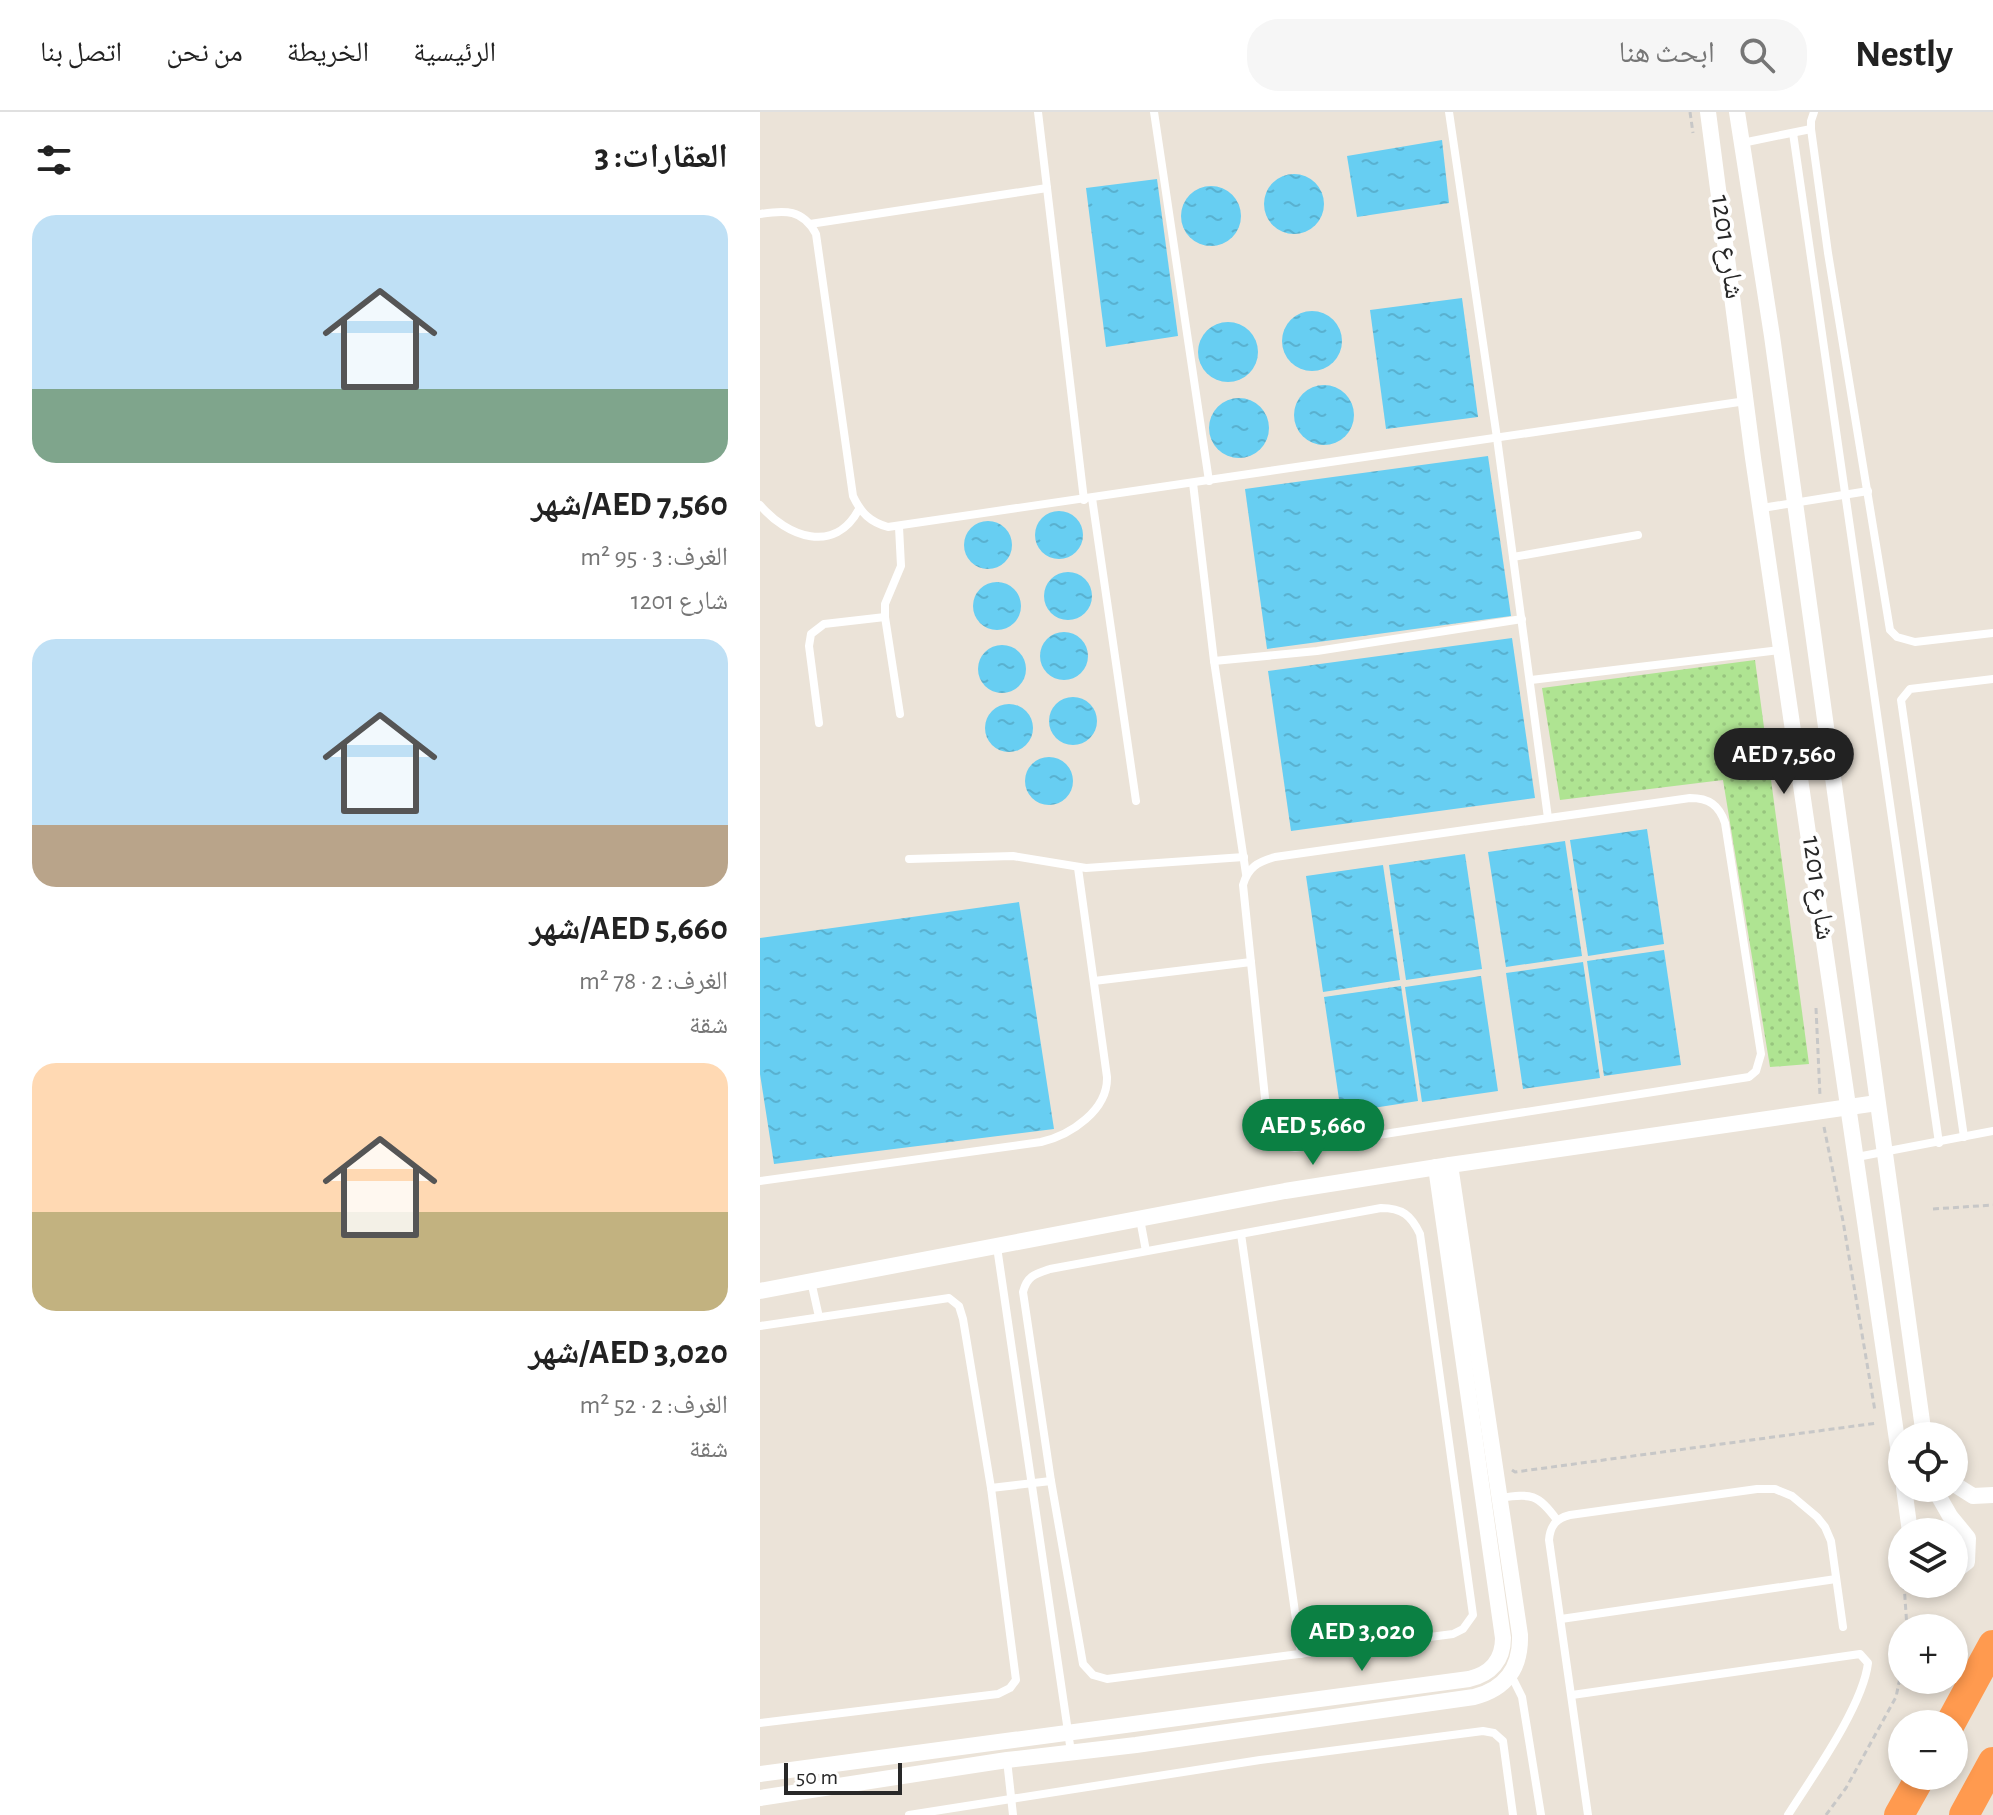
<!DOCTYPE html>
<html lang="ar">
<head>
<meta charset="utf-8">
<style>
	body { margin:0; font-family:"Alegreya Sans","Noto Naskh Arabic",sans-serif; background:#f6f6f6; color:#222; direction:rtl; height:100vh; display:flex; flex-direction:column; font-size:30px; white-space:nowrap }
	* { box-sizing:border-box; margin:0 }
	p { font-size:26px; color:#767676 }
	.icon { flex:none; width:44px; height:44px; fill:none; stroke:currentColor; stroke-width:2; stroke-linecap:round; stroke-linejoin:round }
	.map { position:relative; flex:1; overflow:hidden; direction:ltr }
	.sheet { display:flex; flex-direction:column; background:#fff; width:760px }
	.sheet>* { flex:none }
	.fabs { position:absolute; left:1128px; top:1310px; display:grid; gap:16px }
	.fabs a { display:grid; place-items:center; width:80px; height:80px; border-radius:50%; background:#fff; box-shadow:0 4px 12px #0003; font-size:40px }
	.scale { position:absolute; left:24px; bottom:20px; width:118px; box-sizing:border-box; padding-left:8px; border:4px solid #282828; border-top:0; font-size:22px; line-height:28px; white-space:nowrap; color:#282828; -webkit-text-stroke:6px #fff; paint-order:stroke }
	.price { position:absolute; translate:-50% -68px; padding:0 18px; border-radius:28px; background:#0b8043; color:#fff; font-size:26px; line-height:52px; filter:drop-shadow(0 2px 4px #0008) }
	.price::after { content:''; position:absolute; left:50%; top:48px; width:24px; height:18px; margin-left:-12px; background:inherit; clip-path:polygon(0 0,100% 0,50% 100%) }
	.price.selected { background:#222; color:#fff }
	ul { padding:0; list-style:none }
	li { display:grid; align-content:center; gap:16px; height:424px; padding:0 32px }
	li span { display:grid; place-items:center; height:248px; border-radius:24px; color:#555 }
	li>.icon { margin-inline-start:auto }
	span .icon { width:144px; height:144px; fill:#fffc; stroke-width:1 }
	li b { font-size:34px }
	h2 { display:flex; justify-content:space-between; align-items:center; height:96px; padding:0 32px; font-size:34px }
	header { display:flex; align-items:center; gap:48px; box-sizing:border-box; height:112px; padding:0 40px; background:#fff; border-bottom:2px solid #e0e0e0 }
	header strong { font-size:38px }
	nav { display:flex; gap:44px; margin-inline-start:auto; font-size:28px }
	.search { width:560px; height:72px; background:#f6f6f6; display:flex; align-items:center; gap:20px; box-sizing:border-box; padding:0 28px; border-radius:32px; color:#767676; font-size:30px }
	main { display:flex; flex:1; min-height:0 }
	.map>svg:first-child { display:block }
	.grass { fill:url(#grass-dots) }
	.water { fill:url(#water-ripples) }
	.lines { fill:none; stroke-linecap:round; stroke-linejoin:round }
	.path { stroke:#c7c7c7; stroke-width:3; stroke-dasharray:6 4; stroke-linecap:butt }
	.service { stroke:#fff; stroke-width:8 }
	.minor { stroke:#fff; stroke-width:16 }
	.motorway { stroke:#ff9a4f; stroke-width:30 }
	.labels { text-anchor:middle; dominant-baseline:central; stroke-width:8; stroke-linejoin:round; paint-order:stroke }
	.street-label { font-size:28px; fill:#282828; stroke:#fff }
</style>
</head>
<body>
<header>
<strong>Nestly</strong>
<div class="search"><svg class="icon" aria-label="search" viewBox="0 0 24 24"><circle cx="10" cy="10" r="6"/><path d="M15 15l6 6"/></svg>ابحث هنا</div>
<nav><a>الرئيسية</a><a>الخريطة</a><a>من نحن</a><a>اتصل بنا</a></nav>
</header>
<main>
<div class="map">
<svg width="1233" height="1703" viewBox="0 0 1233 1703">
	<defs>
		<pattern id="grass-dots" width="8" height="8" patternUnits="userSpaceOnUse" patternTransform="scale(2)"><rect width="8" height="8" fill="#afe492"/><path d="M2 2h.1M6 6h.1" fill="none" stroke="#97c47e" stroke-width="1.8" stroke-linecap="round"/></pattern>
		<pattern id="water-ripples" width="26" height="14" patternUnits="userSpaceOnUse" patternTransform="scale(2)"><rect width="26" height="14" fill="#67cef2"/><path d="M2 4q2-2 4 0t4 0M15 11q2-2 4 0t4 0" fill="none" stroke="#59b1d0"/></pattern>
	</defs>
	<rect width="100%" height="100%" fill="#ebe3d8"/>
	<!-- grass -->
	<path class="grass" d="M 995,548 L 1049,952 L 1010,955 L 963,668 L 800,688 L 782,576 Z"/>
	<!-- water -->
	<g class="water">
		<path d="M 682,28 L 689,91 L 597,105 L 587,44 Z"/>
		<circle cx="534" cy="92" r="30"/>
		<path d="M 397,67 L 418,224 L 346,235 L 326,76 Z"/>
		<circle cx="451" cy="104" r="30"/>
		<path d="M 702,186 L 718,305 L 626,317 L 610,198 Z"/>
		<circle cx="552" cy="229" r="30"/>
		<circle cx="468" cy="240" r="30"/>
		<circle cx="564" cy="303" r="30"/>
		<circle cx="479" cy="316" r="30"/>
		<path d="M 728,344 L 751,504 L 507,537 L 485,377 Z"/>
		<circle cx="299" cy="423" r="24"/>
		<circle cx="228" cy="433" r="24"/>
		<circle cx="308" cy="484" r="24"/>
		<circle cx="237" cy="494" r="24"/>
		<circle cx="304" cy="544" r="24"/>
		<path d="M 752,526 L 775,686 L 531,719 L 508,559 Z"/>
		<circle cx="242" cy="557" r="24"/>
		<circle cx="313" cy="609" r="24"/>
		<circle cx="249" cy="616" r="24"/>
		<circle cx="289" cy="669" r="24"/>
		<path d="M 887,717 L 904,832 L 828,844 L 810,728 Z"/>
		<path d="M 805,729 L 822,844 L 746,855 L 728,740 Z"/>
		<path d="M 705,742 L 722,857 L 646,868 L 629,753 Z"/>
		<path d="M 623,753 L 640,868 L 563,880 L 546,764 Z"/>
		<path d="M 259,790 L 294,1017 L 14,1052 L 0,962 L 0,826 Z"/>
		<path d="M 904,838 L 921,953 L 844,964 L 827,849 Z"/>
		<path d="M 823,850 L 840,966 L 763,977 L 746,861 Z"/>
		<path d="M 721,864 L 738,979 L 662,990 L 645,875 Z"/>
		<path d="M 641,874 L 658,989 L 581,1001 L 564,885 Z"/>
	</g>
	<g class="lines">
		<!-- path -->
		<g class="path">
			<path d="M 930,0 L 933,21"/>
			<path d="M 1056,896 L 1060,984"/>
			<path d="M 1064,1015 L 1083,1109 L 1115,1299"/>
			<path d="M 1173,1097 L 1233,1093"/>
			<path d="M 752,1358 L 755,1360 L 1117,1311"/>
			<path d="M 1139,1433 L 1142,1457"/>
			<path d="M 1144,1472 L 1147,1516"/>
			<path d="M 1066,1703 L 1086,1676 L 1136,1585 L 1142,1556"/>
		</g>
		<!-- service -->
		<g class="service">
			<path d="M 278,0 L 324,388"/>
			<path d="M 394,0 L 449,369"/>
			<path d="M 689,0 L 737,326 L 788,706"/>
			<path d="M 1054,0 L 1051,9 L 1051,17 L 1068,141 L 1130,518 L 1137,525 L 1155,530 L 1233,521"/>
			<path d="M 1033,21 L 1179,1031"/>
			<path d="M 982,31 L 1051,17"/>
			<path d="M 0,102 C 25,98 43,97 56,122 L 93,384 C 101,401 110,410 128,415 L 986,289"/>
			<path d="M 50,112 L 287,76"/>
			<path d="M 433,371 L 454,549 L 486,762"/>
			<path d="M 332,386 L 376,689"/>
			<path d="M 0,393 C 27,425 75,443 99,397"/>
			<path d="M 1002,396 L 1108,379"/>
			<path d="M 139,415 L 141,454 L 125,492 L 125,505 L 140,602"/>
			<path d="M 753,445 L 878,423"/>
			<path d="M 454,549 L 557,539 L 762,507"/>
			<path d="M 771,568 L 1020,538"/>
			<path d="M 59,611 L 49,534 L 51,522 L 64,512 L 125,505"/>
			<path d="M 930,686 C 949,686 959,693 965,711 L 1001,942 L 996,959 L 989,965 L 535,1036 C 521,1034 514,1028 508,1015 L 483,773 C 488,755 498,750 515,745 Z"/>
			<path d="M 149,747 L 253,744 L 326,756 L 484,745"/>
			<path d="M 334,869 L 491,850"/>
			<path d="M 1204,1025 L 1141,588 L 1150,577 L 1233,567"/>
			<path d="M 1097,1045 L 1233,1019"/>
			<path d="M 0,1069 L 281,1030 C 311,1023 348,998 347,965 L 318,756"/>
			<path d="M 621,1096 C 642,1096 651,1103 660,1122 L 713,1503 L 703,1517 L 693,1522 L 347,1567 L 333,1563 L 323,1552 L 291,1369 L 263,1180 C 267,1164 275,1162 290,1157 Z"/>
			<path d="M 380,1107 L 386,1139"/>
			<path d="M 481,1122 L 541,1542"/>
			<path d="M 237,1135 L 311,1640"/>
			<path d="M 51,1169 L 59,1205"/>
			<path d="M 0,1214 L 189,1186 L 199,1194 L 203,1207 L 231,1376 L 256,1568 L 250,1576 L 238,1582 L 0,1611"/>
			<path d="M 231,1376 L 291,1369"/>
			<path d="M 740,1386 C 771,1381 778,1382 797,1408"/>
			<path d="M 801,1507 L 1076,1467"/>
			<path d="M 747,1562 L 754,1569 L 762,1585 L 781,1703"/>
			<path d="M 812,1583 L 1100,1542 L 1108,1551 C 1103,1594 1052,1665 1028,1703"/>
			<path d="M 247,1648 L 253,1703"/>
			<path d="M 149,1703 L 500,1648 L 723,1619 L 734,1621 L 743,1629 L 753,1703"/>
			<path d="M 828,1703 L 789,1428 C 790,1414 796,1406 810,1403 L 997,1377 L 1015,1377 L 1032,1384 L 1057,1405 L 1065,1415 L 1071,1429 L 1083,1515"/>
		</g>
		<!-- minor -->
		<g class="minor">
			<path d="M 948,0 L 993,346 L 1142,1362"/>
			<path d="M 977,0 L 1012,224 L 1164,1324"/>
			<path d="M 0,1179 L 525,1079 L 690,1053 L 1117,991"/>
			<path d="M 1194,1372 L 1213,1384 L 1233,1383"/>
			<path d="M 1144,1376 L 1150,1420"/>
			<path d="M 1174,1376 L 1190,1404 L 1208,1426 L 1207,1450 L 1194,1460"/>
			<path d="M 0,1662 L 709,1567 C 731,1562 743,1548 743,1526 L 676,1055"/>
			<path d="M 0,1686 L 247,1648 L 376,1633 L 714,1585 C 746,1577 761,1556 760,1523 L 690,1053"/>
		</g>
		<!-- motorway -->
		<g class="motorway">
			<path d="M 1190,1612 L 1233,1533"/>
			<path d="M 1139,1703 L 1161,1664"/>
			<path d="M 1204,1703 L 1233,1650"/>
		</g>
	</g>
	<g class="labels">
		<!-- street labels -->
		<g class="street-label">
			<text transform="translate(967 135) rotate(82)">شارع 1201</text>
			<text transform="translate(1058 776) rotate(82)">شارع 1201</text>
		</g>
	</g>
</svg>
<div class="fabs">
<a><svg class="icon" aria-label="locate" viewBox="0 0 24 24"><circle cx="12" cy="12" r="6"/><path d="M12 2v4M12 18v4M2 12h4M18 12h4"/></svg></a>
<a><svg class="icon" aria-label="layers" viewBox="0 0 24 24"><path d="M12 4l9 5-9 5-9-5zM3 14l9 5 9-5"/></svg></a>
<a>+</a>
<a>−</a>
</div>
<div class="scale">50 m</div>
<b class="price selected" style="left:1024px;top:684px">AED 7,560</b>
<b class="price" style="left:553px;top:1055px">AED 5,660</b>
<b class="price" style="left:602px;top:1561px">AED 3,020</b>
</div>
<section class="sheet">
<h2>العقارات: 3<svg class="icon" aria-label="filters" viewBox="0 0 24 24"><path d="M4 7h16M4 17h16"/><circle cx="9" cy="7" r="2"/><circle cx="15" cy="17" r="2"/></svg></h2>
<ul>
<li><span style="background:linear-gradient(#bfe0f5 70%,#7fa58c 0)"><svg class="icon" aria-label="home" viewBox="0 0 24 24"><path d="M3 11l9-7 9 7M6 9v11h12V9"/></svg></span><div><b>AED 7,560/شهر</b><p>الغرف: 3 · 95 m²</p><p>شارع 1201</p></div></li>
<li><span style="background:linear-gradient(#bfe0f5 75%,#b9a48a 0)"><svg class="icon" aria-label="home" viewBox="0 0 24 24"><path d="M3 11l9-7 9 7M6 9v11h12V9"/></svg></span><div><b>AED 5,660/شهر</b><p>الغرف: 2 · 78 m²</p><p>شقة</p></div></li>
<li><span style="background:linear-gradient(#ffd9b3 60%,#c2b280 0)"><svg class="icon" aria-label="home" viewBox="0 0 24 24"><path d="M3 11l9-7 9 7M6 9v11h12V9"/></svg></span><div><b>AED 3,020/شهر</b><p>الغرف: 2 · 52 m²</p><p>شقة</p></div></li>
</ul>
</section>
</main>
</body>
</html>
